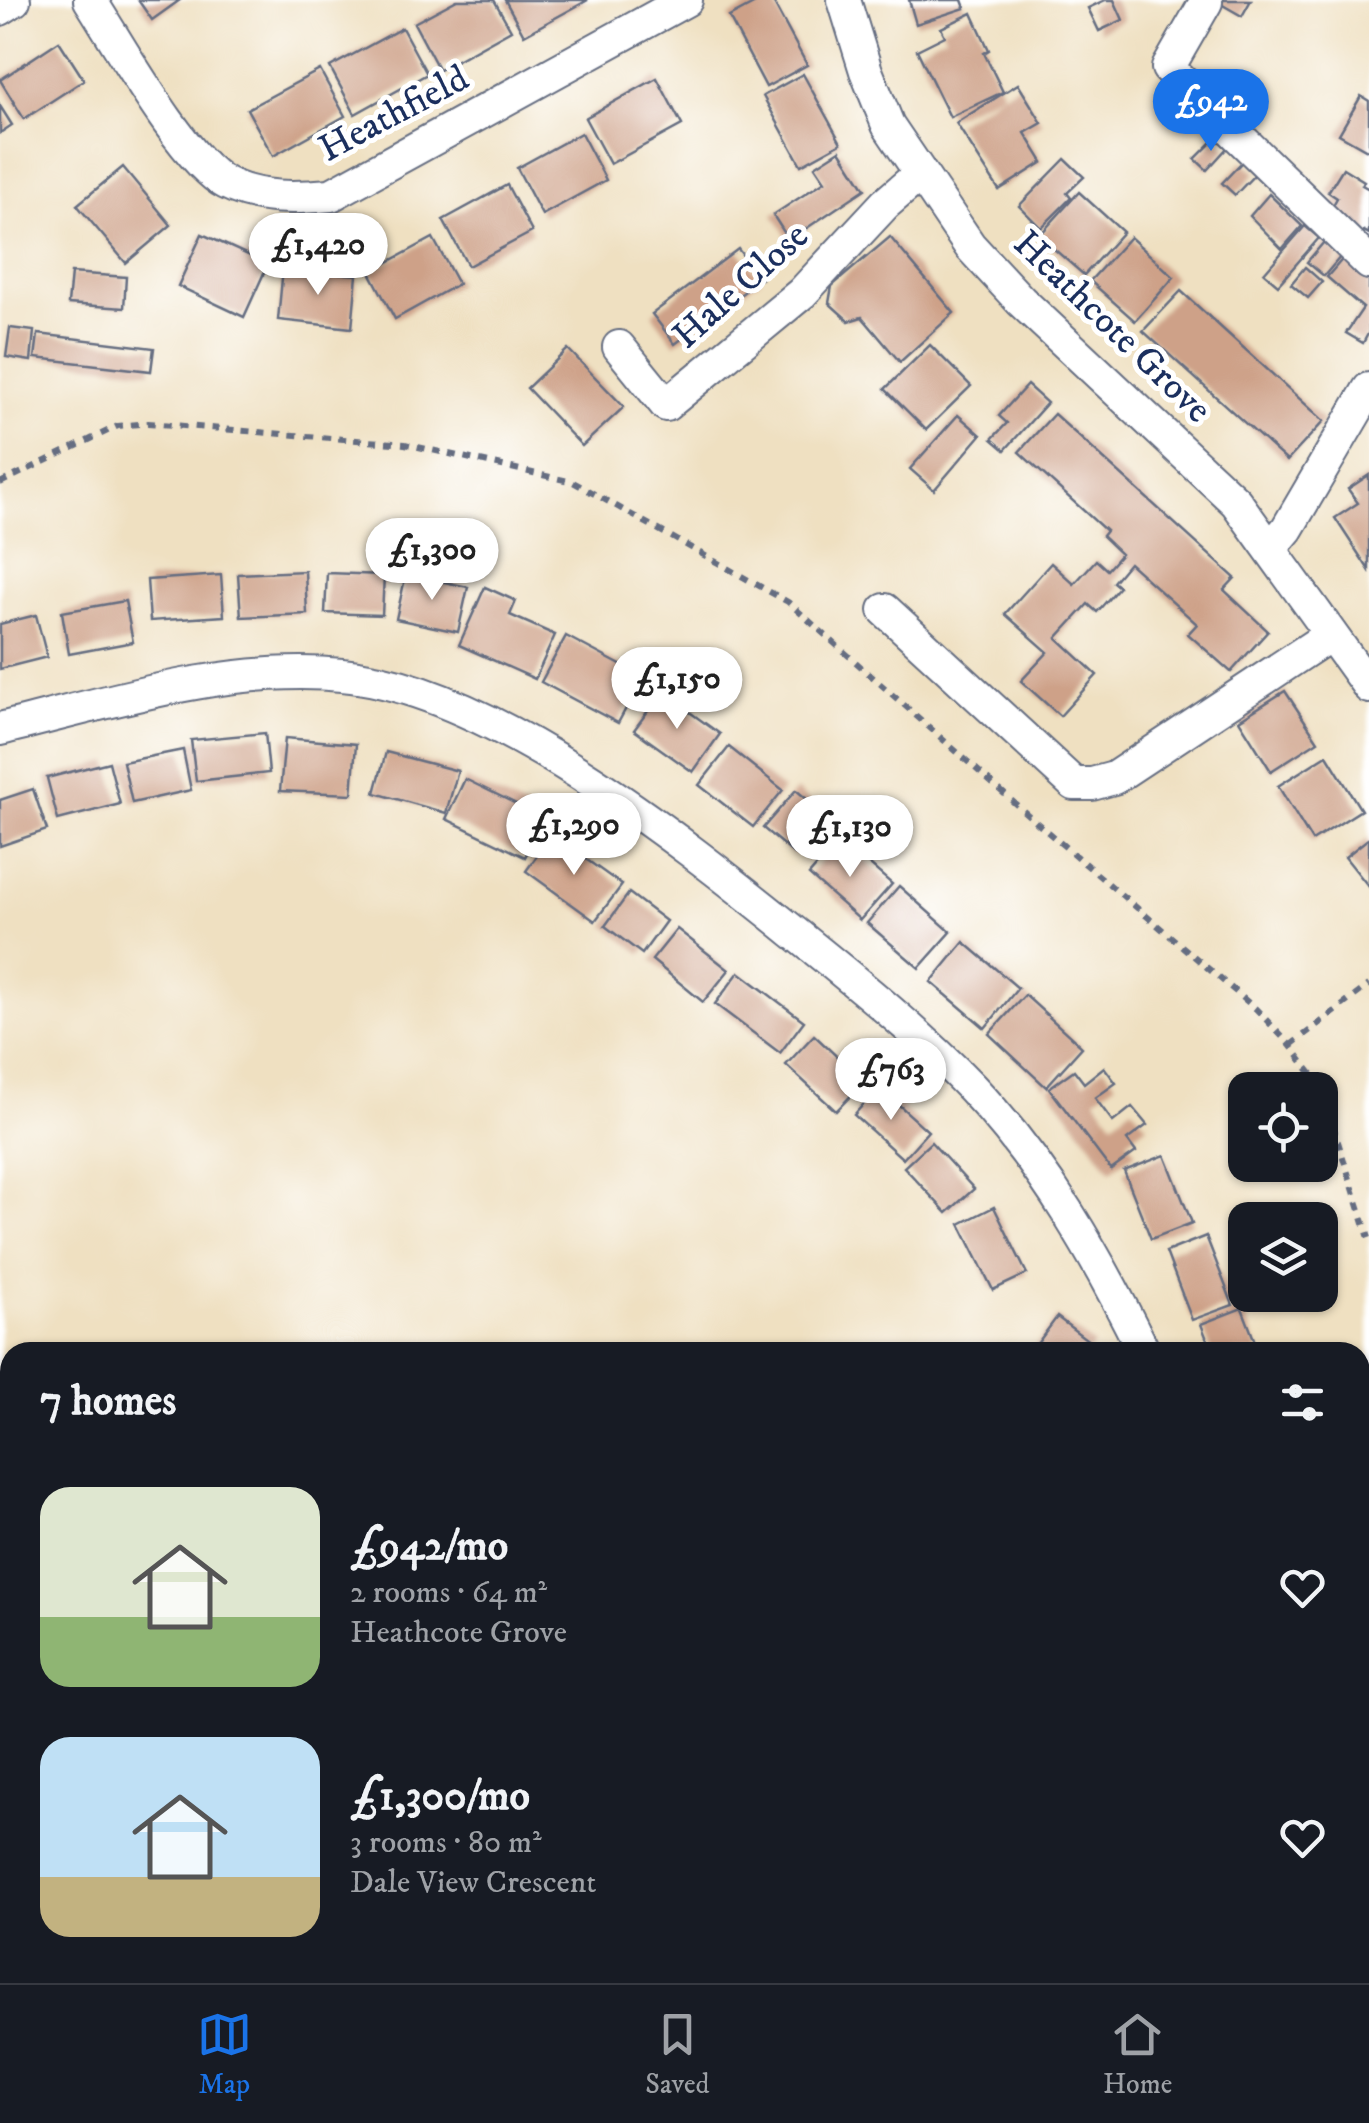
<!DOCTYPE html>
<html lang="en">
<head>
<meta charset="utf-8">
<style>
	body { margin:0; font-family:"IM FELL DW Pica",serif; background:#242831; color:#f1f3f6; height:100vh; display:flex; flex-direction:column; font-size:38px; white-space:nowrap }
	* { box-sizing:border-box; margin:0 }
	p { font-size:32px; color:#9ea1a6 }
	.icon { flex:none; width:55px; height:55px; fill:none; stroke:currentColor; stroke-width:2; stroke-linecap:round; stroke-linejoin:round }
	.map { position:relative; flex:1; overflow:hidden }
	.side { position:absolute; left:0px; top:1342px; width:1370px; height:642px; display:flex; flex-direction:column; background:#171b24; border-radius:30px 30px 0 0; box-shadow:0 2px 8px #0004 }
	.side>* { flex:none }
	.buttons { position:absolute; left:1228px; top:1072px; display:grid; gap:20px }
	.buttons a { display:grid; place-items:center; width:110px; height:110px; border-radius:20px; background:#171b24; box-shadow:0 2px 8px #0004; font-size:50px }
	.price { position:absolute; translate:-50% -85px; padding:0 22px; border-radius:35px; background:#fff; color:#222; font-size:32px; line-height:65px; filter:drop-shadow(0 2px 5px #0008) }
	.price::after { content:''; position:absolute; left:50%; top:60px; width:30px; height:22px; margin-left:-15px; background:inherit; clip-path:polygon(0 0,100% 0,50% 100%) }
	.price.active { background:#1a73e8; color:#fff }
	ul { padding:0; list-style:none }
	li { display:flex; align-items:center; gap:30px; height:250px; padding:0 40px }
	li span { display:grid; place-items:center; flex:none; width:280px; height:200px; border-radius:30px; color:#555 }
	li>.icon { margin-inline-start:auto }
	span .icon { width:120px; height:120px; fill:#fffc; stroke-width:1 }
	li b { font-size:42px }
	h2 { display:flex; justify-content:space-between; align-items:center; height:120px; padding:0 40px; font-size:42px }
	.dock { display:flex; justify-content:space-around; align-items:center; height:140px; border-top:2px solid #363941; background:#171b24; font-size:28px; color:#9ea1a6 }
	.dock a { display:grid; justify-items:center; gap:5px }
	.dock .active { color:#1a73e8 }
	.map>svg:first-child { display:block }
	.building { fill:#cea188 }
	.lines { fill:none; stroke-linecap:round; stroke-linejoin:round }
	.minor-casing { stroke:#656d81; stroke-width:36 }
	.path { stroke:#656d81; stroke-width:6; stroke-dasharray:8 8; stroke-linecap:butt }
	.minor { stroke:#fff; stroke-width:32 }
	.labels { text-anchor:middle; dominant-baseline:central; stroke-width:10; stroke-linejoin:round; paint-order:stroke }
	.street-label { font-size:38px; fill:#1b2f5e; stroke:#fff }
</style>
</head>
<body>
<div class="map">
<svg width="1369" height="1983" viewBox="0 0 1369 1983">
	<rect width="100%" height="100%" fill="#fff"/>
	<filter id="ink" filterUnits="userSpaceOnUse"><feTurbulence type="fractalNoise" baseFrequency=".01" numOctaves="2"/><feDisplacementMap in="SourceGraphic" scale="20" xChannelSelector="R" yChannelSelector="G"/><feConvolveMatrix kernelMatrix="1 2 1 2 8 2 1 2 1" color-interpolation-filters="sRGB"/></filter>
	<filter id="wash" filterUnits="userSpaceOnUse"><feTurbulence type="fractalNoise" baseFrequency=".0048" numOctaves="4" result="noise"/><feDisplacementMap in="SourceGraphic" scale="40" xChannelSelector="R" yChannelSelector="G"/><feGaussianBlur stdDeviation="2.25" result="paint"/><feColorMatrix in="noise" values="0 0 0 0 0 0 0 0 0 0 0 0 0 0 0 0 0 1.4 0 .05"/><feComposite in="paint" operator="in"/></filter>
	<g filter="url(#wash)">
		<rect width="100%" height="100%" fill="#efe0c1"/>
		<g id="blocks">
			<!-- building -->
			<g class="building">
				<path d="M 138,0 L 180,0 L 152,20 Z"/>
				<path d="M 457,0 L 494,0 L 511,30 L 439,70 L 414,23 Z"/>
				<path d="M 505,0 L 588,0 L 524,35 Z"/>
				<path d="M 761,0 L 772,0 L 807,65 L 766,87 L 729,17 Z"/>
				<path d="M 909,0 L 962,0 L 965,8 L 916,24 Z"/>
				<path d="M 1105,0 L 1114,0 L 1123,20 L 1099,31 L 1088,8 Z"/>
				<path d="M 1214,0 L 1251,0 L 1242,16 Z"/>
				<path d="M 972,13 L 989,50 L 984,53 L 1003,92 L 950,117 L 917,50 L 945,36 L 941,28 Z"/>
				<path d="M 402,28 L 427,74 L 355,114 L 330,67 Z"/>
				<path d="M 59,41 L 84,80 L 24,119 L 0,80 Z"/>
				<path d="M 320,70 L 345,116 L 273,156 L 247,109 Z"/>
				<path d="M 803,74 L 841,143 L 801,165 L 763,96 Z"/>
				<path d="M 657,78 L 682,125 L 610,164 L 585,118 Z"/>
				<path d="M 1018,84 L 1042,123 L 1025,133 L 1043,162 L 999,190 L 956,123 Z"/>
				<path d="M 1361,96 L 1369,101 L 1369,151 L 1339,134 Z"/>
				<path d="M 0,106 L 12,125 L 0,133 Z"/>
				<path d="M 581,133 L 606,180 L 542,215 L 517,168 Z"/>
				<path d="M 1216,138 L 1227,148 L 1207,170 L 1195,159 Z"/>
				<path d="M 840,150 L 865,189 L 789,240 L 773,215 L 825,181 L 815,166 Z"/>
				<path d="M 1065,159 L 1084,177 L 1067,193 L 1071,198 L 1041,228 L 1019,206 Z"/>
				<path d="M 1243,161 L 1256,173 L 1235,195 L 1222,183 Z"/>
				<path d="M 123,167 L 171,225 L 126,263 L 77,205 Z"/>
				<path d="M 1343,168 L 1364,181 L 1362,185 L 1369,189 L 1369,234 L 1364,231 L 1356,242 L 1328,214 L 1337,198 L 1328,192 Z"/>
				<path d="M 507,185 L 532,232 L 468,266 L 443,220 Z"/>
				<path d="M 1079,192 L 1123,232 L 1084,275 L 1039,236 Z"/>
				<path d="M 1269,194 L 1302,226 L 1282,249 L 1250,216 Z"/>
				<path d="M 1305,226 L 1319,238 L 1278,285 L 1264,273 Z"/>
				<path d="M 202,234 L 268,264 L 244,317 L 178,286 Z"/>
				<path d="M 890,237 L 954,313 L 900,362 L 862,317 L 849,321 L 829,303 L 832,286 Z"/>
				<path d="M 1130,237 L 1174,277 L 1135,321 L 1090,281 Z"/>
				<path d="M 433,238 L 458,284 L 395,319 L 370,272 Z"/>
				<path d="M 1324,242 L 1341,256 L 1324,276 L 1307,262 Z"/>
				<path d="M 738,249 L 761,279 L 675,344 L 652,314 Z"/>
				<path d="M 1346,255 L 1369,274 L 1369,332 L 1363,343 L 1346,333 L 1363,308 L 1327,277 Z"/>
				<path d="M 1305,267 L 1322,282 L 1308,298 L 1291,284 Z"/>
				<path d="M 283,268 L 357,275 L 352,328 L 278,320 Z"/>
				<path d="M 71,273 L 126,277 L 124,308 L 68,304 Z"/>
				<path d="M 1181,291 L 1324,421 L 1287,461 L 1143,331 Z"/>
				<path d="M 10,328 L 34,331 L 31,361 L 6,357 Z"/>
				<path d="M 38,334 L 154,348 L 151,371 L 35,358 Z"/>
				<path d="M 930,345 L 971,386 L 926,430 L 885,389 Z"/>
				<path d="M 568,349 L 624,407 L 582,446 L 527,388 Z"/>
				<path d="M 1027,385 L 1047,403 L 1005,450 L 992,439 L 1007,423 L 999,416 Z"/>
				<path d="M 1054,414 L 1235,578 L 1224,590 L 1268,631 L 1231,672 L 1188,634 L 1197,624 L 1129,563 L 1113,582 L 1119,587 L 1097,612 L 1088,604 L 1057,638 L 1097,675 L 1060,716 L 1021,681 L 1048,652 L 1005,614 L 1051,563 L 1074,584 L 1096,560 L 1107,570 L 1121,554 L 1102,536 L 1106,531 L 1019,452 Z"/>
				<path d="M 958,415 L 981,435 L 934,490 L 910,469 Z"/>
				<path d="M 1369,475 L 1369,570 L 1335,518 L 1358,503 L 1348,489 Z"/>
				<path d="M 305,571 L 307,614 L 241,617 L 238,574 Z"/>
				<path d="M 327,573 L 384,575 L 382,615 L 325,613 Z"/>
				<path d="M 406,574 L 468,587 L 458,632 L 396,619 Z"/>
				<path d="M 221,575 L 224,616 L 150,621 L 147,580 Z"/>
				<path d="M 485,587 L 516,601 L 510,615 L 555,635 L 535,679 L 459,645 Z"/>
				<path d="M 125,601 L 133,642 L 69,654 L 62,612 Z"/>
				<path d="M 36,615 L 47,657 L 0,669 L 0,624 Z"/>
				<path d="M 566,636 L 643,677 L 618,723 L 541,682 Z"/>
				<path d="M 1285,691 L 1318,741 L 1271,771 L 1239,720 Z"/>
				<path d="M 662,692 L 720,734 L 693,772 L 634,730 Z"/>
				<path d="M 265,733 L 269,773 L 196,781 L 191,740 Z"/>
				<path d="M 285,738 L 356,744 L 352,794 L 280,791 Z"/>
				<path d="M 729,747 L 783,790 L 753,827 L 699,785 Z"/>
				<path d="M 183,750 L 191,790 L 132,803 L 123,762 Z"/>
				<path d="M 386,752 L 458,771 L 446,813 L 375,793 Z"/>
				<path d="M 1327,755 L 1361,810 L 1312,841 L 1278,786 Z"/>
				<path d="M 109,762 L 120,804 L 58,820 L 47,778 Z"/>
				<path d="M 465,779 L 545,818 L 525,857 L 446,819 Z"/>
				<path d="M 33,789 L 47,830 L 0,846 L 0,800 Z"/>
				<path d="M 796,790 L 827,816 L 794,854 L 763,828 Z"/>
				<path d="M 552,835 L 622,885 L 595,921 L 526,871 Z"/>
				<path d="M 1369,838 L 1369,887 L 1345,857 Z"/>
				<path d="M 840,839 L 892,884 L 860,920 L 809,875 Z"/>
				<path d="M 899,886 L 951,932 L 919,968 L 867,923 Z"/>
				<path d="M 629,893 L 666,921 L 642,954 L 605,926 Z"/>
				<path d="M 677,929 L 729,970 L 703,1002 L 652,960 Z"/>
				<path d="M 964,942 L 1018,988 L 985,1028 L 931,982 Z"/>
				<path d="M 739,972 L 804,1021 L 780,1053 L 715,1004 Z"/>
				<path d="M 1025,995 L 1082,1047 L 1046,1087 L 989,1034 Z"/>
				<path d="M 814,1035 L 864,1082 L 836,1111 L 786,1065 Z"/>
				<path d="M 1104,1067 L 1116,1083 L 1095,1098 L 1113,1122 L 1132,1107 L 1147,1125 L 1127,1140 L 1136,1152 L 1111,1170 L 1049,1088 L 1074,1070 L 1084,1083 Z"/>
				<path d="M 879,1087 L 928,1131 L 903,1159 L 854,1115 Z"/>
				<path d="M 931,1142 L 974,1189 L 947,1213 L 904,1167 Z"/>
				<path d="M 1165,1155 L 1192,1223 L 1151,1239 L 1124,1171 Z"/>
				<path d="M 994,1207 L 1027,1274 L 993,1290 L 960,1224 Z"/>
				<path d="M 1206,1236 L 1233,1305 L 1192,1320 L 1166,1252 Z"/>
				<path d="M 1242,1308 L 1259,1352 L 1212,1352 L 1201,1324 Z"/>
				<path d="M 1057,1317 L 1094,1345 L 1089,1352 L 1031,1352 Z"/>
				<path d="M 0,1427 L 10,1427 L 10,1468 L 0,1469 Z"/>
				<path d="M 0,1601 L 4,1601 L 8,1639 L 0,1640 Z"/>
				<path d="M 1369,1708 L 1369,1774 L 1360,1785 L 1360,1720 Z"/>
				<path d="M 0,1803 L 10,1812 L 10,1865 L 0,1876 Z"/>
				<path d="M 55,1975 L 122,1975 L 114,1983 L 48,1983 Z"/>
				<rect x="275" y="1975" width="73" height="8"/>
				<rect x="366" y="1975" width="73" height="8"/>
				<rect x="461" y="1975" width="61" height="8"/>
				<path d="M 543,1975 L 606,1975 L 605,1983 L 542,1983 Z"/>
				<rect x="631" y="1975" width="63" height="8"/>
				<path d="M 1126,1975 L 1201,1975 L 1195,1983 L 1120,1983 Z"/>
			</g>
		</g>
	</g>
	<g filter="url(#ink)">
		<use href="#blocks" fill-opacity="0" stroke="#656d81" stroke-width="2.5"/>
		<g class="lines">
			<defs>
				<g id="minor">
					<path d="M 90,0 C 118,43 184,162 226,183 C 259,200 296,198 331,195 L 686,0"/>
					<path d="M 844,0 L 866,71 L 888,125 L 970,246 L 1021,301 L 1236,502 L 1369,687"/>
					<path d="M 1206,2 L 1168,68 L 1369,263"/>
					<path d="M 0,9 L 14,0"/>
					<path d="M 619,347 L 666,405 L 802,293 L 885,204 L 920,174"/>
					<path d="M 1271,548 L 1287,529 L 1369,389"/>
					<path d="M 885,610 L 1074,784 L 1092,784 L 1114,778 L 1330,635"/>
					<path d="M 0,729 C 110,702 227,664 342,675 C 488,688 677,838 790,929 C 852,979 916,1030 972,1088 C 1045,1165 1098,1258 1144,1352"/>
					<path d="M 0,1535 L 10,1534"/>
					<path d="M 1360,1637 L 1369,1631"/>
					<path d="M 166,1975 L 168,1983"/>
					<path d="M 1298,1975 L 1309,1983"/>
					<path d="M 969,1983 L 988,1975"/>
				</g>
			</defs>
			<!-- minor casing -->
			<use href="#minor" class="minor-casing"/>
			<!-- path -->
			<g class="path">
				<path d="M 0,483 L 118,426 L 148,423 L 405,444 L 573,482 L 788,602 L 1037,823 L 1256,1009 L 1290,1045 L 1319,1083 L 1369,1238"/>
				<path d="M 1291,1045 L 1369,985"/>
			</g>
			<!-- minor -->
			<use href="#minor" class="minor"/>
		</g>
	</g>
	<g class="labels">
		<!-- street labels -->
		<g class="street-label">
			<text transform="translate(394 114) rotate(-28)">Heathfield</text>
			<text transform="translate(741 286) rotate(-42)">Hale Close</text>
			<text transform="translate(1112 327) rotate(44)">Heathcote Grove</text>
		</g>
	</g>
</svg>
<div class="buttons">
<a><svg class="icon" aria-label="locate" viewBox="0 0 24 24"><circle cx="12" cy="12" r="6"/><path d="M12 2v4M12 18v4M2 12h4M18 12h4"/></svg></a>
<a><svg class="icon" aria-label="layers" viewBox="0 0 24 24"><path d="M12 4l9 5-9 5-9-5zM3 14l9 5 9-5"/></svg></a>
</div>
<b class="price active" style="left:1211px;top:154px">£942</b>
<b class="price" style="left:318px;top:298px">£1,420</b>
<b class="price" style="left:432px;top:603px">£1,300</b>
<b class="price" style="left:677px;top:732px">£1,150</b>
<b class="price" style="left:574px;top:878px">£1,290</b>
<b class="price" style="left:850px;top:880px">£1,130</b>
<b class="price" style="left:891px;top:1123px">£763</b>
<section class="side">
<h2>7 homes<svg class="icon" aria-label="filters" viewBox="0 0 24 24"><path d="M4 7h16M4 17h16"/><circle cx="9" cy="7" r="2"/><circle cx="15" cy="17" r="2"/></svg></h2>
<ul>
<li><span style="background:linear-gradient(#dfe7d0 65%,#8fb573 0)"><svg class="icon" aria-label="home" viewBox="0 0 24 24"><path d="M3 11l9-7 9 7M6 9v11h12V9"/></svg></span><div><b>£942/mo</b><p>2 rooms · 64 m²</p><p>Heathcote Grove</p></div><svg class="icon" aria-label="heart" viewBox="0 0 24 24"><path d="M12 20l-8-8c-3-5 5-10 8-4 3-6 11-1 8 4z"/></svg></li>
<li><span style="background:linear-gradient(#bfe0f5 70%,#c2b280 0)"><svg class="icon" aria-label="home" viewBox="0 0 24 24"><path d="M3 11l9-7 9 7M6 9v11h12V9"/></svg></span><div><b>£1,300/mo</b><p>3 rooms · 80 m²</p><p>Dale View Crescent</p></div><svg class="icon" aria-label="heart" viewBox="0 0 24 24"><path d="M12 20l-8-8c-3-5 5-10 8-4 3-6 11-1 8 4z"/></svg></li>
</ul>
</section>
</div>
<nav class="dock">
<a class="active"><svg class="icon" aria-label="map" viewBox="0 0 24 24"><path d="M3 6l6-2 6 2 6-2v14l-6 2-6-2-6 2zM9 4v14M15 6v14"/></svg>Map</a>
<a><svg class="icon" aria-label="saved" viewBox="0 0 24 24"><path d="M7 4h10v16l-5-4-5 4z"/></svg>Saved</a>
<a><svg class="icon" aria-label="home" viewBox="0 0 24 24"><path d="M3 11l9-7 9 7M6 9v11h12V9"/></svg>Home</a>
</nav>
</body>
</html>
